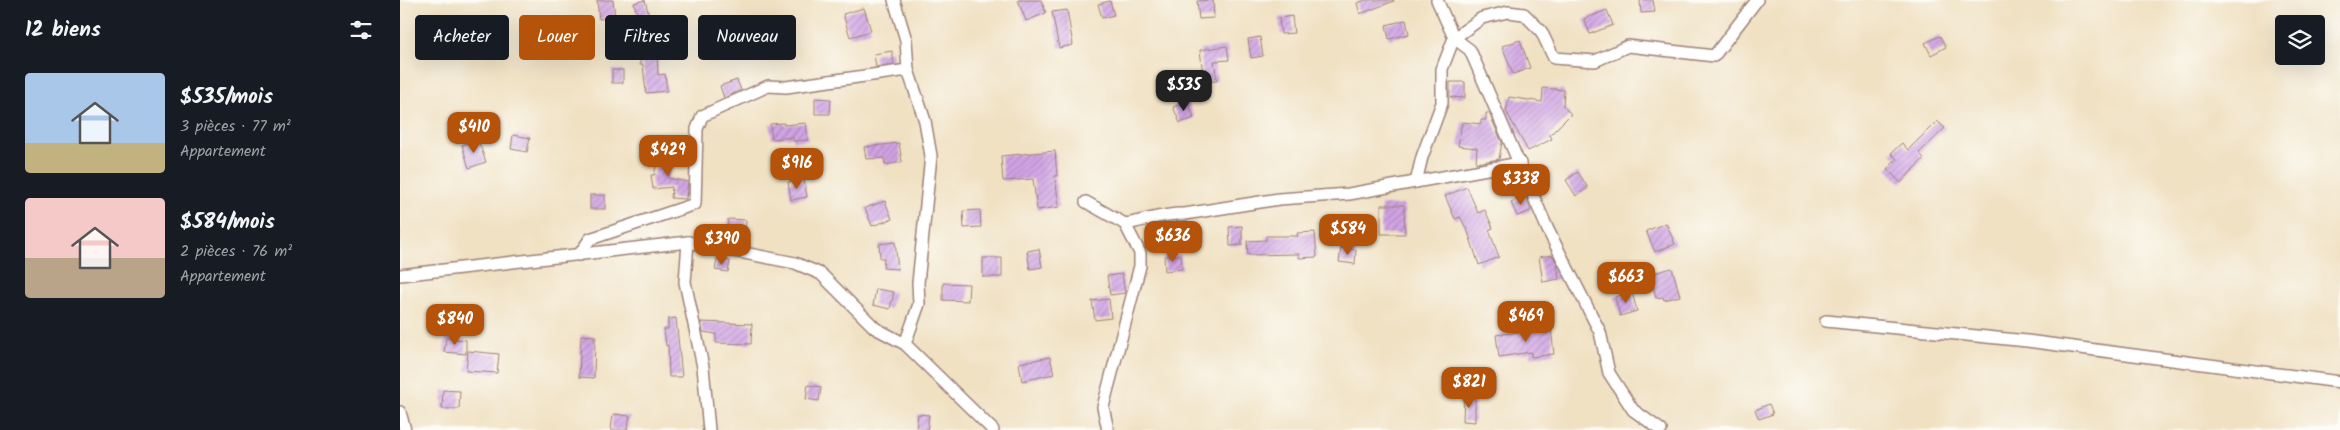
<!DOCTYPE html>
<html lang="fr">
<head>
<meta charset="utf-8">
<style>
	body { margin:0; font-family:Kalam,sans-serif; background:#20242c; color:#f1f3f6; height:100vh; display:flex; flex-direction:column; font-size:19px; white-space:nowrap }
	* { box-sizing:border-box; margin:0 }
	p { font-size:16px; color:#9ea1a6 }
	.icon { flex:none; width:28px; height:28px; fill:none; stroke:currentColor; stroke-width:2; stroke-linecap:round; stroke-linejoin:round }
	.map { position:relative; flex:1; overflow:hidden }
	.drawer { display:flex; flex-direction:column; background:#171b24; width:400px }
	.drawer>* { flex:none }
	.guide { position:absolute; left:15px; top:15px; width:475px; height:45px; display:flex; gap:10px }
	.buttons { position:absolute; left:1875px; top:15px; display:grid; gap:10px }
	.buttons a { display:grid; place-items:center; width:50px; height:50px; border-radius:5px; background:#171b24; box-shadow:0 5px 20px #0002; font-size:25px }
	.price { position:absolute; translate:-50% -42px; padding:0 11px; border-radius:10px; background:#b45309; color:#fff; font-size:16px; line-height:32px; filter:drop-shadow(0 1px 2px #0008) }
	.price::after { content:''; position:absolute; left:50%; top:30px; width:15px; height:11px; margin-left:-8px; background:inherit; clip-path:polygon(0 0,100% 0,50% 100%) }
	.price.current { background:#222; color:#fff }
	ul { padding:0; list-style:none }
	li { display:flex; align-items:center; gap:15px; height:125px; padding:0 25px }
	li span { display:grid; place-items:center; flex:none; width:140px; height:100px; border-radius:5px; color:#555 }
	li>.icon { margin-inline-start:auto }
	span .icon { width:60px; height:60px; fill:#fffc; stroke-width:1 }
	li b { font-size:21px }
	h2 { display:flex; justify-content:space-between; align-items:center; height:60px; padding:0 25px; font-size:21px }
	.tag { padding:0 18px; border-radius:5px; background:#171b24; box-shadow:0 5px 20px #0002; font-size:18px; line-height:45px }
	.tag.current { background:#b45309; color:#fff }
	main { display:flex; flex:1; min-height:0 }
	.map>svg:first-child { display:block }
	.building { fill:url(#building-hatch) }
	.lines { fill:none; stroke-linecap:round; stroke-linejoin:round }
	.street-casing { stroke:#9d8077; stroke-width:14 }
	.street { stroke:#fff; stroke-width:11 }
</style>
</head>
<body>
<main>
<section class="drawer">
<h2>12 biens<svg class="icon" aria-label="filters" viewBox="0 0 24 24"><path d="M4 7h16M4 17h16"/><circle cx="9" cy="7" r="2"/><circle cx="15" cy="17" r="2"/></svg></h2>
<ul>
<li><span style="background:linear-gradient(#a9c7e8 70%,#c2b280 0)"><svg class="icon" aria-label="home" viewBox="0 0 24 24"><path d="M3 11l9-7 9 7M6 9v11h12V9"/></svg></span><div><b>$535/mois</b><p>3 pièces · 77 m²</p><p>Appartement</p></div></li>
<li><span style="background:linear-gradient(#f6c9c9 60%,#b9a48a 0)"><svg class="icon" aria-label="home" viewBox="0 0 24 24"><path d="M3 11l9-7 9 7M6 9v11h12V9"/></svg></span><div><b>$584/mois</b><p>2 pièces · 76 m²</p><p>Appartement</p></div></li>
</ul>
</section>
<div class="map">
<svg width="1940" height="430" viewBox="0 0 1940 430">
	<defs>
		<pattern id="building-hatch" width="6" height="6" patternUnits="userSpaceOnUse" patternTransform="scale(1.25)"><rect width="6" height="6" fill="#d1a4e5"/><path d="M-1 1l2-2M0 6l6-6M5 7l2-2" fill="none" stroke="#ac85ba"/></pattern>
	</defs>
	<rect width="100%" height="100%" fill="#fdfcf7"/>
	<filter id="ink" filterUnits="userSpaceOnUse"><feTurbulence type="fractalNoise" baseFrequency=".02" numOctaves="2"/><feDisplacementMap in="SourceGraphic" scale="10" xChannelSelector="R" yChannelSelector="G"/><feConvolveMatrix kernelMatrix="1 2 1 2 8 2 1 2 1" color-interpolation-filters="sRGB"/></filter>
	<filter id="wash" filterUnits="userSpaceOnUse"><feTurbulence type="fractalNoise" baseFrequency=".0096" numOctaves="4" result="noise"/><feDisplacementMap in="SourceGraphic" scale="20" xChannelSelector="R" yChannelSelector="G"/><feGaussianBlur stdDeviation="1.12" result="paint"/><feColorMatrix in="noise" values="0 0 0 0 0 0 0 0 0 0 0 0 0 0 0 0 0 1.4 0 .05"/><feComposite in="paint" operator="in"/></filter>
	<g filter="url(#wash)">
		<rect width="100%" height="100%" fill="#f0e1c3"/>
		<g id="blocks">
			<!-- building -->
			<g class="building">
				<path d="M 197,0 L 213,0 L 215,18 L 199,19 Z"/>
				<path d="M 245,0 L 249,16 L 238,18 L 234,3 Z"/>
				<path d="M 618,0 L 641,0 L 646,13 L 626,21 Z"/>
				<path d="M 813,0 L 814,18 L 799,19 L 797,1 Z"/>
				<path d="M 966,0 L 994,0 L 994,1 L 960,14 L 957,3 Z"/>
				<path d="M 1240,0 L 1253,0 L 1255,12 L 1241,13 Z"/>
				<path d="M 710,1 L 714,15 L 702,18 L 698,4 Z"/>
				<path d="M 464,8 L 471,31 L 450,37 L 443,14 Z"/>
				<path d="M 667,10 L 673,45 L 659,48 L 652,12 Z"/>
				<path d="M 1207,10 L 1213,25 L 1190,34 L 1184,19 Z"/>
				<path d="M 892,16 L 894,33 L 881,34 L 879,18 Z"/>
				<path d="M 1006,20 L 1009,34 L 989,39 L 986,25 Z"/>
				<path d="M 231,27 L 232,42 L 216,43 L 215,28 Z"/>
				<path d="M 1540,36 L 1546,47 L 1531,55 L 1525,43 Z"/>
				<path d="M 860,37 L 863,56 L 851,58 L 848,39 Z"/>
				<path d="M 1120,40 L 1130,68 L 1113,74 L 1102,46 Z"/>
				<path d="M 240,46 L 257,46 L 258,75 L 265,74 L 267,91 L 246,93 L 243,65 L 240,65 Z"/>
				<path d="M 827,46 L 829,60 L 814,61 L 817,81 L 804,82 L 800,50 Z"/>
				<path d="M 492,51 L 494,64 L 476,67 L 474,54 Z"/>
				<rect x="212" y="70" width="11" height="13"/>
				<path d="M 337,80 L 341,90 L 324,98 L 320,86 Z"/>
				<path d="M 1050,82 L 1065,82 L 1065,98 L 1050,97 Z"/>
				<path d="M 1143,88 L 1164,90 L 1163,106 L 1171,114 L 1150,135 L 1152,139 L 1128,151 L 1106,111 L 1109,97 L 1142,102 Z"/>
				<path d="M 415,98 L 431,99 L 430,114 L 415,114 Z"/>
				<path d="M 788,101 L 794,118 L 780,123 L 773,107 Z"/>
				<path d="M 1086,113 L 1089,113 L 1102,142 L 1099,159 L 1076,163 L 1077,148 L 1058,146 L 1062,122 L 1081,124 L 1081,120 L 1086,120 Z"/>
				<path d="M 1537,121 L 1545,128 L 1519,153 L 1524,158 L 1501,183 L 1487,169 L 1497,159 L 1491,153 L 1502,143 L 1508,150 Z"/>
				<path d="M 384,123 L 384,125 L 406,123 L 408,140 L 393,141 L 393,137 L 372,139 L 370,124 Z"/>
				<path d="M 113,135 L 130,138 L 127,152 L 111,149 Z"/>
				<path d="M 78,140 L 86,162 L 69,168 L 62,145 Z"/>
				<path d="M 499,143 L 502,162 L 485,165 L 484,158 L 466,159 L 464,147 Z"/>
				<path d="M 260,150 L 274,153 L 268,178 L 288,182 L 286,199 L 271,198 L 272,187 L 253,189 L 251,175 L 254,175 Z"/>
				<path d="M 655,151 L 657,176 L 655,176 L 659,207 L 637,210 L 633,179 L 603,181 L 601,156 Z"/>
				<path d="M 1178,172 L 1188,188 L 1176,196 L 1166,180 Z"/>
				<path d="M 404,180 L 407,197 L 391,200 L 388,182 Z"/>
				<path d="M 1067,187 L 1078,213 L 1085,210 L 1093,228 L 1089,230 L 1099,257 L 1079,265 L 1068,232 L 1060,217 L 1055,219 L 1045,196 Z"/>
				<rect x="190" y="195" width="15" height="14"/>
				<path d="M 1125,196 L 1131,211 L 1117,216 L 1111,202 Z"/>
				<path d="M 485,201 L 492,219 L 472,226 L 465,208 Z"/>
				<path d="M 981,205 L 1004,205 L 1005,234 L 981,234 Z"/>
				<path d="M 580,210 L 581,227 L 564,228 L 563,211 Z"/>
				<path d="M 328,219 L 346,220 L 345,234 L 327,234 Z"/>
				<path d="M 1266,223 L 1275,244 L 1255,252 L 1246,231 Z"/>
				<path d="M 842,226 L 842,245 L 830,246 L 829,227 Z"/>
				<path d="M 915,232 L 917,257 L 899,258 L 899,254 L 848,255 L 847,241 L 866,240 L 866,236 L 898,236 L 897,233 Z"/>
				<path d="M 495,242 L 498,269 L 483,268 L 484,258 L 480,258 L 479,244 Z"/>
				<path d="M 941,248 L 956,250 L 955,264 L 939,262 Z"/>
				<path d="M 639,249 L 642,267 L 630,269 L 627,251 Z"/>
				<path d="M 781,255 L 782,269 L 765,271 L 764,256 Z"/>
				<path d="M 1152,255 L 1157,263 L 1159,279 L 1143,282 L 1139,257 Z"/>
				<rect x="583" y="258" width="19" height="19"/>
				<path d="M 317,259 L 330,261 L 328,272 L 315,270 Z"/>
				<path d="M 1272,268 L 1280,296 L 1264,300 L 1263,297 L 1256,298 L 1250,274 Z"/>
				<path d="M 722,274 L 725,293 L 710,295 L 707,276 Z"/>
				<path d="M 543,283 L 569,284 L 568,301 L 543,300 Z"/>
				<path d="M 476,289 L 494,292 L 490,309 L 473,305 Z"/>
				<path d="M 1232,292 L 1237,311 L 1220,316 L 1215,297 Z"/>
				<path d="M 709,299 L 711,318 L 695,320 L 692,301 Z"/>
				<path d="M 276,318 L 282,377 L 269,377 L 268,345 L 266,346 L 264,329 L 268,329 L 268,319 Z"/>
				<path d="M 301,322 L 352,324 L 351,344 L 316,343 L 316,334 L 303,332 Z"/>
				<path d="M 1151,328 L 1154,354 L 1131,357 L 1131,352 L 1099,357 L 1096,335 Z"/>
				<path d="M 181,335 L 195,336 L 194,378 L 179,377 Z"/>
				<path d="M 46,338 L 66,340 L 66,354 L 44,352 Z"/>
				<path d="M 68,351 L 99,354 L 97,373 L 66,371 Z"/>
				<path d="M 650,357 L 654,374 L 622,381 L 619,363 Z"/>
				<path d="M 408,385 L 421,387 L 419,401 L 406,399 Z"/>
				<path d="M 43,390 L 60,391 L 59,409 L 42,409 Z"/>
				<path d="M 1064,396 L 1075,397 L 1075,422 L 1063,421 Z"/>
				<path d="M 1369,404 L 1373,414 L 1359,419 L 1355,410 Z"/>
				<path d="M 213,414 L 230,416 L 227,430 L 211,430 Z"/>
				<path d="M 518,414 L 529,415 L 527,430 L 516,429 Z"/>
			</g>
		</g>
	</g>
	<g filter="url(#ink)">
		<use href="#blocks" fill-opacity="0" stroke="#9d8077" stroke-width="1"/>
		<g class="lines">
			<defs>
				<g id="street">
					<path d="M 494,0 L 506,40 L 508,70 L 525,121 L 531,156 L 518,283 L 519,304 L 505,344 L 593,430"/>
					<path d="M 1037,0 L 1054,38 L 1070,50 L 1148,230 L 1200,332 L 1209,373 L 1233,410 L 1261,430"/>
					<path d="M 1016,182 L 1022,157 L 1042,103 L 1042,69 L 1054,38 L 1082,18 L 1108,12 L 1124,14 L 1141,31 L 1154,58 L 1195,61 L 1228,46 L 1314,56 L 1357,0"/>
					<path d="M 686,202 L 725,224 L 740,253 L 740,266 L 703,407 L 708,430"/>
					<path d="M 725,224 C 745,221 763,213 785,214 L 879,199 L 949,194 L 1120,163"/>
					<path d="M 288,242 L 285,282 L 303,367 L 309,430"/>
					<path d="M 179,255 L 190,239 L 295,204 L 297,129 L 302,116 L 368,86 L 386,87 L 508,70"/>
					<path d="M 0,275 L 288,242 L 395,263 L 421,274 L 475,328 L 505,344"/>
					<path d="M 1426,321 L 1627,341 L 1940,382"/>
					<path d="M 0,412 L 5,430"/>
				</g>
			</defs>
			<!-- street casing -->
			<use href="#street" class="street-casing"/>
			<!-- street -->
			<use href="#street" class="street"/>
		</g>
	</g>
</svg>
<div class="buttons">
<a><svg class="icon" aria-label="layers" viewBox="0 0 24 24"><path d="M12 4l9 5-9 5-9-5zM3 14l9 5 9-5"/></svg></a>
</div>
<b class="price current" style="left:784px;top:112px">$535</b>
<b class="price" style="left:74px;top:154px">$410</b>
<b class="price" style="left:268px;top:177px">$429</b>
<b class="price" style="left:397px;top:190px">$916</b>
<b class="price" style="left:1121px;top:206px">$338</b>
<b class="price" style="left:948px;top:256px">$584</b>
<b class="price" style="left:773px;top:263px">$636</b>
<b class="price" style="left:322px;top:266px">$390</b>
<b class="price" style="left:1226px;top:304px">$663</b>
<b class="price" style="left:1126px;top:343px">$469</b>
<b class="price" style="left:55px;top:346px">$840</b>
<b class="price" style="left:1069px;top:409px">$821</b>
<div class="guide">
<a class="tag">Acheter</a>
<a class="tag current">Louer</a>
<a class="tag">Filtres</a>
<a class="tag">Nouveau</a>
</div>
</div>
</main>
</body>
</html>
